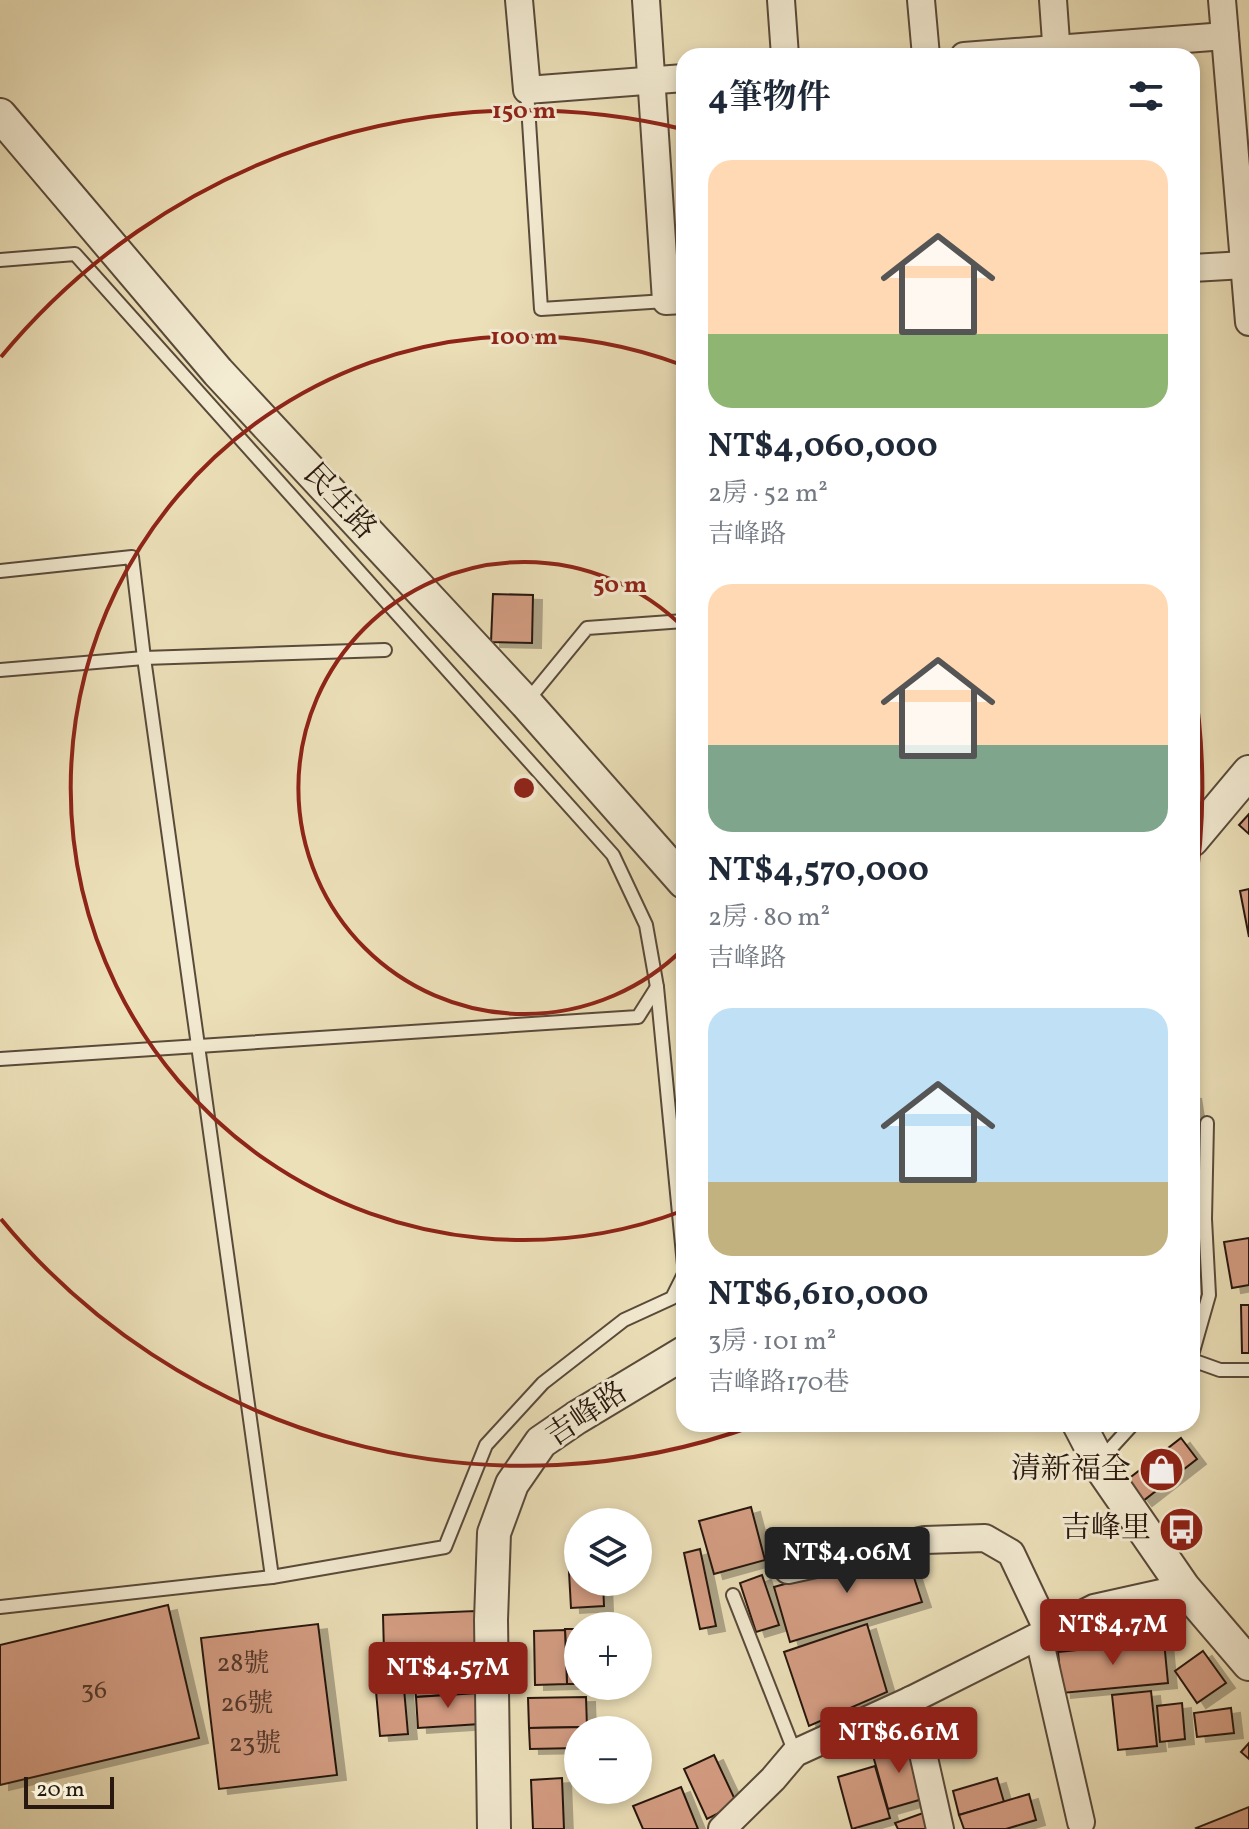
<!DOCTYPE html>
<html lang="zh-TW">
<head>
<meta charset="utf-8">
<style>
	body { margin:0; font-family:Vollkorn,"Noto Serif TC",serif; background:#f2f2f3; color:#1f2937; height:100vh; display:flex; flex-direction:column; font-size:30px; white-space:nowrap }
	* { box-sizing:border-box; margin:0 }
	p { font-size:26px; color:#747a83 }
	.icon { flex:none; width:44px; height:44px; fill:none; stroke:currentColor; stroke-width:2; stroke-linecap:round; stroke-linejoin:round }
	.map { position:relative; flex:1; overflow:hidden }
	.drawer { position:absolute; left:676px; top:48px; width:524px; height:1384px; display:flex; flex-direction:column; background:#fff; border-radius:24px; box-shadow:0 4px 12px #0003 }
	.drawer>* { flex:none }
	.fabs { position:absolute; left:564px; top:1508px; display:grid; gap:16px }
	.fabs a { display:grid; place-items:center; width:88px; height:88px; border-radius:50%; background:#fff; box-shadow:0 4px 12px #0003; font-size:40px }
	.scale { position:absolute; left:24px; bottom:20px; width:90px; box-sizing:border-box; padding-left:8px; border:4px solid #28180f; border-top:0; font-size:22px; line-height:28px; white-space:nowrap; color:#28180f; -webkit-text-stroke:6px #f3ebd2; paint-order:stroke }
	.price { position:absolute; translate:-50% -68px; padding:0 18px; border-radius:8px; background:#8f2418; color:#fff; font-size:26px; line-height:52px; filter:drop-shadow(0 2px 4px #0008) }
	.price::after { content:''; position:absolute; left:50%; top:48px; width:24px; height:18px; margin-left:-12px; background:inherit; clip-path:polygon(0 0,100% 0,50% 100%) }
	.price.on { background:#222; color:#fff }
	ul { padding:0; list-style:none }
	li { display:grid; align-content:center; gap:16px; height:424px; padding:0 32px }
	li span { display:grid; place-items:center; height:248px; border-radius:24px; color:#555 }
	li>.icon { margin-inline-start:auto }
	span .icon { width:144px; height:144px; fill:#fffc; stroke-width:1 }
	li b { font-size:34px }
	h2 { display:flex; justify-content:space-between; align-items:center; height:96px; padding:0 32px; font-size:34px }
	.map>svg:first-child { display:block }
	.building { fill:#d49d83; stroke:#28180f; stroke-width:2; filter:url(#shadow) }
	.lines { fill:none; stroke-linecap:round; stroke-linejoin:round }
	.service-casing { stroke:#594a3a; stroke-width:16 }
	.minor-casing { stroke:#594a3a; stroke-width:30 }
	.tertiary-casing { stroke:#594a3a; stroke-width:36 }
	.service { stroke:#f3ebd2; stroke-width:12 }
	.minor { stroke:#f3ebd2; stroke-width:26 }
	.tertiary { stroke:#f3ebd2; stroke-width:32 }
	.ring { fill:none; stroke:#8f2418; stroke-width:4 }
	.labels { text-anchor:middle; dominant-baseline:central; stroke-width:6; stroke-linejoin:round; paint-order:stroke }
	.number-label { font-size:26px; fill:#53392c }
	.street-label { font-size:30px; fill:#28180f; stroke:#f3ebd2 }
	.poi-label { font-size:30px; fill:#28180f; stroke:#f3ebd2; text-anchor:end }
	.centre { fill:#8f2418; stroke:#f3ebd2; stroke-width:4 }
	.ring-label { font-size:24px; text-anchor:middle; font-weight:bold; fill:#8f2418; stroke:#f3ebd2; stroke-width:6; stroke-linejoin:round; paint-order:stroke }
</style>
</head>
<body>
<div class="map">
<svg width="1249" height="1829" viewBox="0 0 1249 1829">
	<defs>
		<filter id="shadow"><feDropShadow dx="9" dy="5" stdDeviation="0" flood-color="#0004"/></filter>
	</defs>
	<rect width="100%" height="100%" fill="#ece0b9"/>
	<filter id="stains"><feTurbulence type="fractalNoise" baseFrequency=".0025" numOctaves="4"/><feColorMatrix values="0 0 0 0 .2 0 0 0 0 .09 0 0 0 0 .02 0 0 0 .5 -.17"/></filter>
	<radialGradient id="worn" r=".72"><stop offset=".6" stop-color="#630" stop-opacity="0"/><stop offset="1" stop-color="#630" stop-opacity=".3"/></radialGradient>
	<!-- building -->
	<g class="building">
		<path d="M 493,594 L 533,595 L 532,643 L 491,642 Z"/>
		<path d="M 1249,814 L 1249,834 L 1239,825 Z"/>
		<path d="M 1249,889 L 1249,937 L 1240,891 Z"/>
		<path d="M 1192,1093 L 1198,1131 L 1192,1132 Z"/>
		<path d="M 1249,1238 L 1249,1285 L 1232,1288 L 1224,1242 Z"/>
		<path d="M 1241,1305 L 1249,1305 L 1249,1353 L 1242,1353 Z"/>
		<path d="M 1181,1438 L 1197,1459 L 1143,1501 L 1127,1480 Z"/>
		<path d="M 751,1507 L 765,1560 L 714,1574 L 699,1521 Z"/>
		<path d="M 700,1549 L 716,1626 L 700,1629 L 684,1553 Z"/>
		<path d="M 905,1550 L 922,1602 L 790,1642 L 774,1587 Z"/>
		<path d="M 568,1554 L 578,1554 L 578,1582 L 603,1582 L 604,1606 L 571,1608 Z"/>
		<path d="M 762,1575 L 779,1625 L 756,1632 L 740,1583 Z"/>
		<path d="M 168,1605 L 199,1738 L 0,1785 L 0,1645 Z"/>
		<path d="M 475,1611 L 477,1649 L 384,1653 L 383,1615 Z"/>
		<path d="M 318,1624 L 337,1775 L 219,1789 L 201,1638 Z"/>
		<path d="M 867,1624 L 887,1692 L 809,1726 L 784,1652 Z"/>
		<path d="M 565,1629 L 578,1629 L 578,1684 L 567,1684 Z"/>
		<path d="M 565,1630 L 567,1684 L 535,1685 L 534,1631 Z"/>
		<path d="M 1164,1641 L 1168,1683 L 1062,1693 L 1058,1652 Z"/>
		<path d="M 1203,1651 L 1226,1683 L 1197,1703 L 1175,1671 Z"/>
		<path d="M 476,1662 L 478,1693 L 416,1697 L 413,1666 Z"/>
		<path d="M 402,1666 L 408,1734 L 380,1736 L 374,1669 Z"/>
		<path d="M 1151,1691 L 1157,1746 L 1118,1750 L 1112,1695 Z"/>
		<path d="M 478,1693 L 480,1724 L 418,1728 L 416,1697 Z"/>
		<path d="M 586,1697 L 587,1727 L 529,1728 L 528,1698 Z"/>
		<path d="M 1182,1703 L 1185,1739 L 1160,1742 L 1157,1706 Z"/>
		<path d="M 1231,1708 L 1234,1733 L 1197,1737 L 1194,1713 Z"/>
		<path d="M 588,1727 L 588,1730 L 578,1730 L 578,1748 L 530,1749 L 529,1728 Z"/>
		<path d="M 909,1741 L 926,1798 L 888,1809 L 872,1752 Z"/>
		<path d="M 1249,1743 L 1249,1759 L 1241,1752 Z"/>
		<path d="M 714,1755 L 737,1804 L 707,1819 L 684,1769 Z"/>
		<path d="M 875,1766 L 890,1818 L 852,1829 L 838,1777 Z"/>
		<path d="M 562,1778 L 564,1829 L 533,1829 L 531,1780 Z"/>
		<path d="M 997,1778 L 1004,1802 L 959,1815 L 953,1791 Z"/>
		<path d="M 681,1787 L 698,1829 L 643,1829 L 633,1806 Z"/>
		<path d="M 1029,1794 L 1036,1820 L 1006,1829 L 964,1829 L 959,1815 Z"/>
		<path d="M 1249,1807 L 1249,1829 L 1197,1829 L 1196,1828 Z"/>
		<path d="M 923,1813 L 929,1829 L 898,1829 L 895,1823 Z"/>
	</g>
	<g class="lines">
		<defs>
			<g id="service">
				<path d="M 527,90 L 541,309 L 666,301"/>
				<path d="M 0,260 L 75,254 L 613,855 L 646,925 L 657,987 L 684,1265"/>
				<path d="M 0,571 L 132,557 L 144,658 L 272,1577"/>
				<path d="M 0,670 L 144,658 L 385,650"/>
				<path d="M 528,700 L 587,628 L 684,621"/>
				<path d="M 0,1059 L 638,1017 L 657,987"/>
				<path d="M 1192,1355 L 1209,1295 L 1205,1219 L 1207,1123"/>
				<path d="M 1192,1360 L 1220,1370 L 1249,1370"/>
				<path d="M 1101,1459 L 1133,1424"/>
				<path d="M 733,1595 L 795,1753"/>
				<path d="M 0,1607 L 272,1577 L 445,1547 L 486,1445 L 543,1383 L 624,1320 L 672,1298 L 684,1274"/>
			</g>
			<g id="minor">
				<path d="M 519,0 L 527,90 L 684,78"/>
				<path d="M 646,0 L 666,301 L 684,300"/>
				<path d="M 781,0 L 785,56"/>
				<path d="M 921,0 L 926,56"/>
				<path d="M 1053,0 L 1057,56"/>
				<path d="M 1222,0 L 1249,322"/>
				<path d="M 964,56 L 1225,36"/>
				<path d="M 1192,268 L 1245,265"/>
				<path d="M 788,1570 L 925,1540 L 985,1538 L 1011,1553 L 1048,1631"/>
				<path d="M 1039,1638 L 1081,1822"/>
				<path d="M 911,1700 L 940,1829"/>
				<path d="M 722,1829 L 773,1779 L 795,1753 L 911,1700 L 1094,1608 L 1184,1588"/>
			</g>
			<g id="tertiary">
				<path d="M 0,115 L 218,372 L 526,703 L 684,882"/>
				<path d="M 1192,840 L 1249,772"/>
				<path d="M 1079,1424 L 1104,1472 L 1184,1588 L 1249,1664"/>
				<path d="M 494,1829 L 491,1620 L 494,1533 L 512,1484 L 541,1442 L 576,1418 L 684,1353"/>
			</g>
		</defs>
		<!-- service casing -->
		<use href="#service" class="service-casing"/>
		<!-- minor casing -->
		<use href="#minor" class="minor-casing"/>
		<!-- tertiary casing -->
		<use href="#tertiary" class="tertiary-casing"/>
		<!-- service -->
		<use href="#service" class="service"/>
		<!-- minor -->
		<use href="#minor" class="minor"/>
		<!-- tertiary -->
		<use href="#tertiary" class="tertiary"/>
	</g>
	<!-- distance rings -->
	<g class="ring">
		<path d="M684 948A226 226 0 1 1 684 628"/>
		<path d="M682 1211A452 452 0 1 1 682 365"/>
		<path d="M756 1425A678 678 0 0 1 1 1219M1 357A678 678 0 0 1 682 129M1193 676A678 678 0 0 1 1193 900"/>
	</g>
	<!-- icons -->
	<defs>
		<symbol id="shop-disc" viewBox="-11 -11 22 22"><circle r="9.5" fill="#8f2418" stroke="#f3ebd2"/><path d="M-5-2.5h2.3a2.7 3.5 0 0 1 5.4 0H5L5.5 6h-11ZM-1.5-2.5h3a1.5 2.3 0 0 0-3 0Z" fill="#fff"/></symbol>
		<symbol id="bus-disc" viewBox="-11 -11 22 22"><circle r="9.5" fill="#8f2418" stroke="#f3ebd2"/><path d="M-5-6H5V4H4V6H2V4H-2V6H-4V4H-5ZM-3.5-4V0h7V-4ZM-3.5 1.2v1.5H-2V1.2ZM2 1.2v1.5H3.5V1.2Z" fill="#fff"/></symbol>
	</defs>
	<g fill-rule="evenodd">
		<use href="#shop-disc" x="1136" y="1444" width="51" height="51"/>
		<use href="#bus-disc" x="1156" y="1504" width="51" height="51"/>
	</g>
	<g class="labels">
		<!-- number labels -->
		<g class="number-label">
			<text x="243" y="1664">28號</text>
			<text x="94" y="1691">36</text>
			<text x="247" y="1704">26號</text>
			<text x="255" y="1744">23號</text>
		</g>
		<!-- street labels -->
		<g class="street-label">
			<text transform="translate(339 502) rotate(47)">民生路</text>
			<text transform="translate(587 1415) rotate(-34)">吉峰路</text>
		</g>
		<!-- poi labels -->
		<g class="poi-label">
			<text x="1131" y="1470">清新福全</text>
			<text x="1151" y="1529">吉峰里</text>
		</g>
	</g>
	<circle cx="524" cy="788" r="12" class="centre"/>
	<g class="ring-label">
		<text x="524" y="118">150 m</text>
		<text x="524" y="344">100 m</text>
		<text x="620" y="592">50 m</text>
	</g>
	<rect width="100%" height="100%" filter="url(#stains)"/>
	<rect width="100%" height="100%" fill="url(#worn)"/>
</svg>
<div class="fabs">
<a><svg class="icon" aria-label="layers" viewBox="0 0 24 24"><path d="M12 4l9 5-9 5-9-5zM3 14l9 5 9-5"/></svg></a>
<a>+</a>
<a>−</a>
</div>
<div class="scale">20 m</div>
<b class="price on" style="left:847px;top:1595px">NT$4.06M</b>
<b class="price" style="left:1113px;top:1667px">NT$4.7M</b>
<b class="price" style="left:448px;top:1710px">NT$4.57M</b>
<b class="price" style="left:899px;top:1775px">NT$6.61M</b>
<section class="drawer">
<h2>4筆物件<svg class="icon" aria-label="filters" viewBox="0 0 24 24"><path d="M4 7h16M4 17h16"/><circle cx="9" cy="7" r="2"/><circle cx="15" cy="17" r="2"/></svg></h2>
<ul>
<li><span style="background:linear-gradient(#ffd9b3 70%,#8fb573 0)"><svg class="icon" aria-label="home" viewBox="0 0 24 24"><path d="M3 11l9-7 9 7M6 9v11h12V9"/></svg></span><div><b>NT$4,060,000</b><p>2房 · 52 m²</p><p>吉峰路</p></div></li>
<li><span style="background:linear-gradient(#ffd9b3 65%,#7fa58c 0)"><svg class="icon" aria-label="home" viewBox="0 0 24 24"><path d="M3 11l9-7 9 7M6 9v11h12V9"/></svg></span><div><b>NT$4,570,000</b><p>2房 · 80 m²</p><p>吉峰路</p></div></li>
<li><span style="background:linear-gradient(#bfe0f5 70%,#c2b280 0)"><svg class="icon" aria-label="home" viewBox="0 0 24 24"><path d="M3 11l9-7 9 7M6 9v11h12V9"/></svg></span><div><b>NT$6,610,000</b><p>3房 · 101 m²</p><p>吉峰路170巷</p></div></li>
</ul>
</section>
</div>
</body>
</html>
